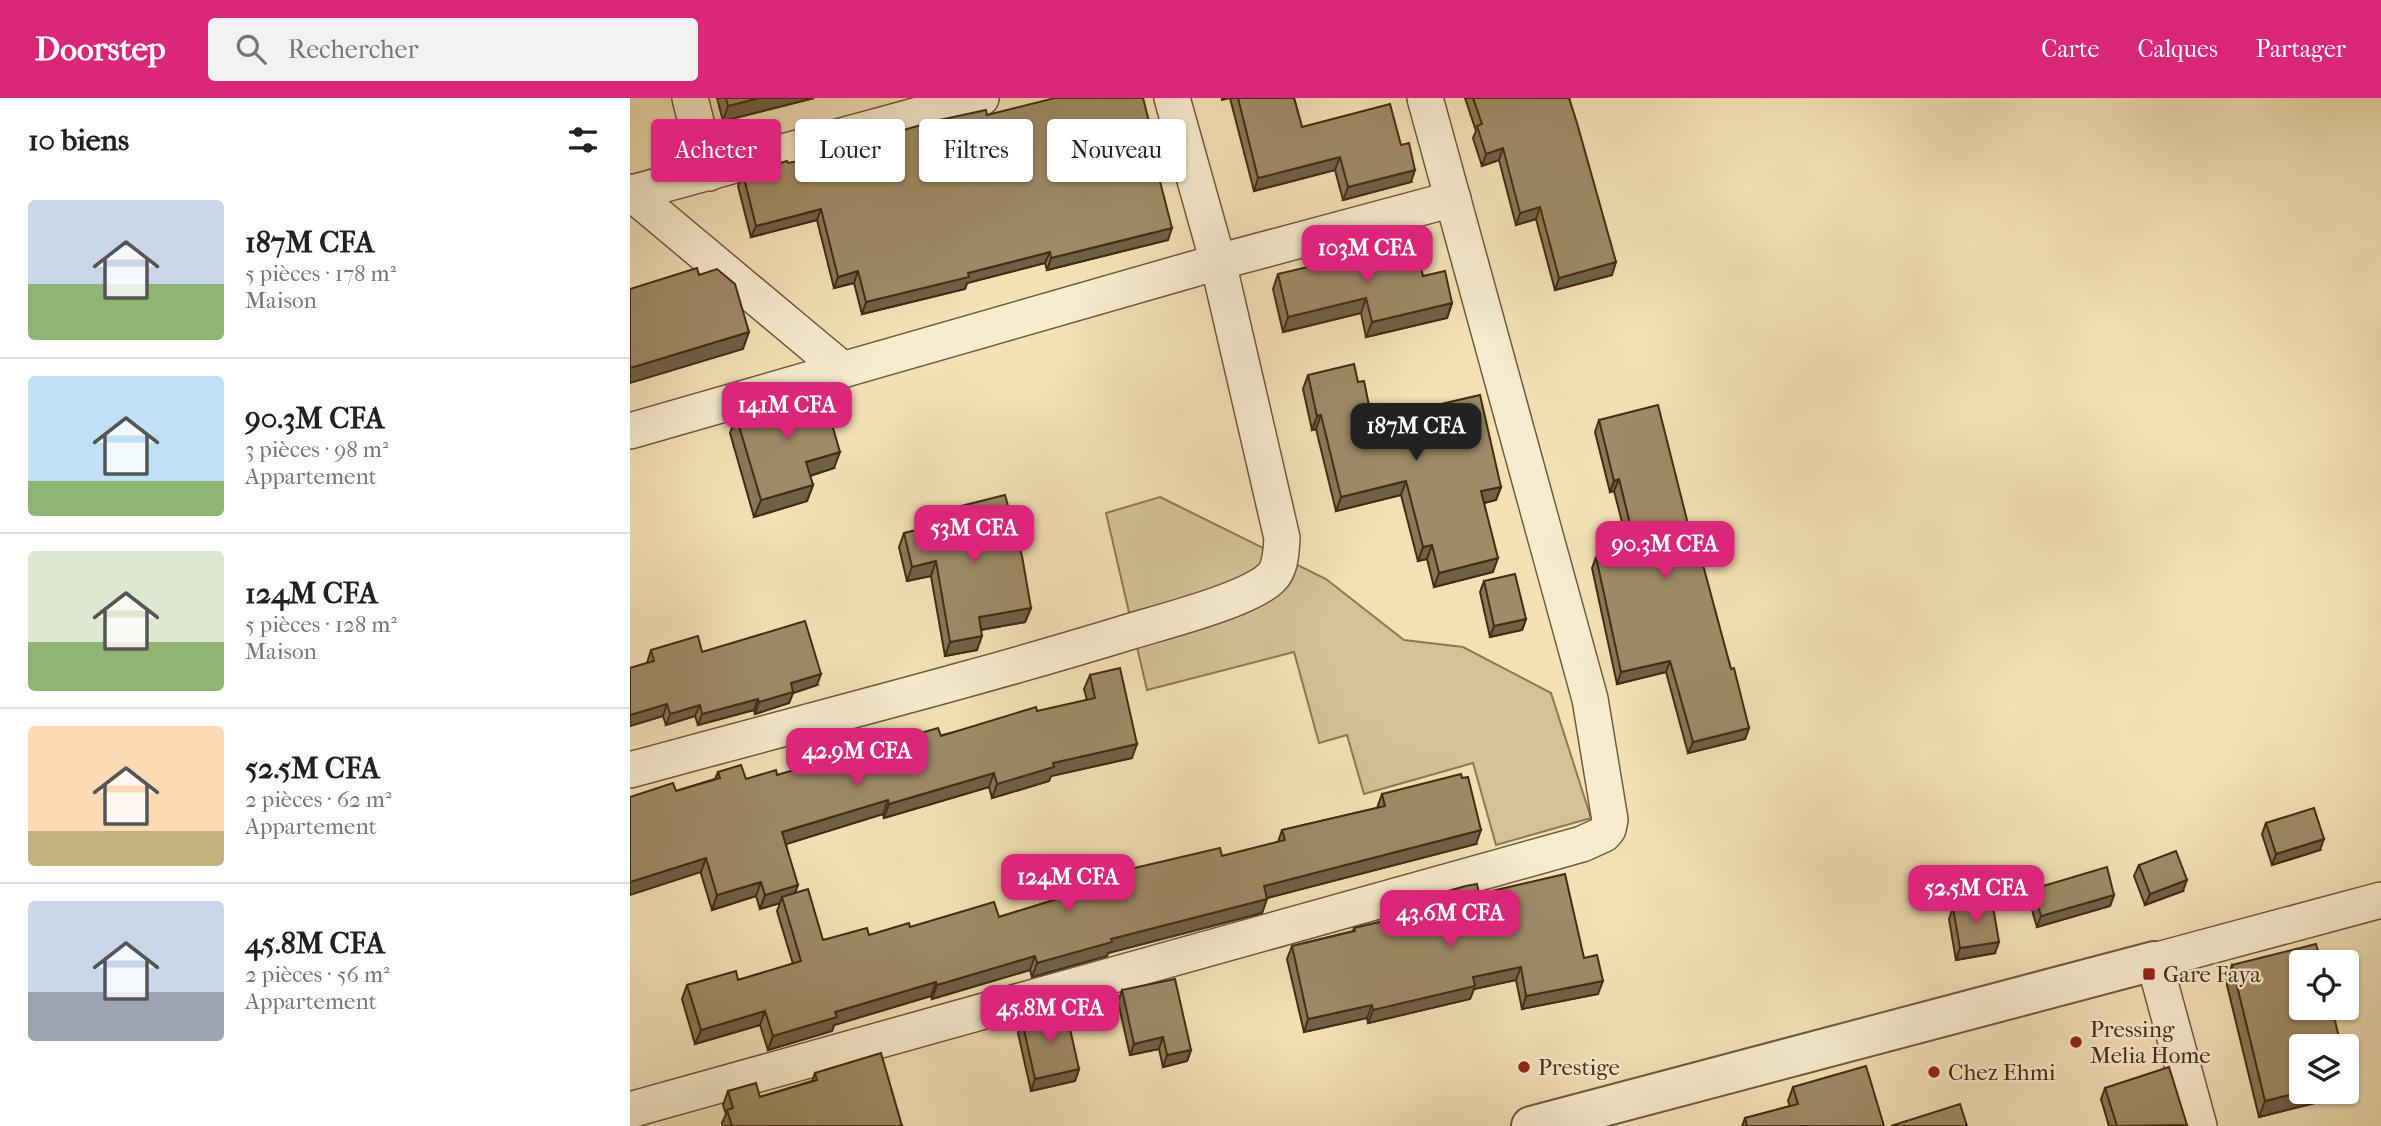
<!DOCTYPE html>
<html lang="fr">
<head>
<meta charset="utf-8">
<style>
	body { margin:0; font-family:"IM FELL French Canon",serif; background:#f2f2f2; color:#202124; height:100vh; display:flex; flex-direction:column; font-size:26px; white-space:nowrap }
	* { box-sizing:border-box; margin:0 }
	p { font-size:23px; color:#757577 }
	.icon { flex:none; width:38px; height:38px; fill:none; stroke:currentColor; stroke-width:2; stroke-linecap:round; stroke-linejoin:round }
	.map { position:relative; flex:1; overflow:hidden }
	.sheet { display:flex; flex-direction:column; background:#fff; width:630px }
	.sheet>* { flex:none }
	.banner { position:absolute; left:21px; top:21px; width:665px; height:63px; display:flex; gap:14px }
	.buttons { position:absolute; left:1659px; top:852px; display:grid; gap:14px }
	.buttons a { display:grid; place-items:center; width:70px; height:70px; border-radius:7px; background:#fff; box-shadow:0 2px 5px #0004; font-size:35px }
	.price { position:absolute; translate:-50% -60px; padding:0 16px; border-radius:14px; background:#db2777; color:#fff; font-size:23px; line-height:46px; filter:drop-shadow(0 2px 4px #0008) }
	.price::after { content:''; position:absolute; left:50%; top:42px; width:21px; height:16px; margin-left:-10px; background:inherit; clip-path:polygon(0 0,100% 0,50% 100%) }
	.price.on { background:#222; color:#fff }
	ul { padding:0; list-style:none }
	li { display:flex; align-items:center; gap:21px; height:175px; padding:0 28px }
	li+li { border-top:2px solid #e0e0e0 }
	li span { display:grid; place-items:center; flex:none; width:196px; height:140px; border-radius:7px; color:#555 }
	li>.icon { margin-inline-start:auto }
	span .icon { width:84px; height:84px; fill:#fffc; stroke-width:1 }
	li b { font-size:30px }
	h2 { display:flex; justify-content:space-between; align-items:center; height:84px; padding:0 28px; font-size:30px }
	.chip { padding:0 24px; border-radius:7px; background:#fff; box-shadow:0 2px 5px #0004; font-size:24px; line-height:63px }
	.chip.on { background:#db2777; color:#fff }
	header { display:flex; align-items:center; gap:42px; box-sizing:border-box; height:98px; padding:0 35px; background:#db2777; color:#fff }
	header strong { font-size:33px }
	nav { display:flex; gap:38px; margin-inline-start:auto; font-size:24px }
	.search { width:490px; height:63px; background:#f2f2f2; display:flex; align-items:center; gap:18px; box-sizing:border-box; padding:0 24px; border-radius:7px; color:#757577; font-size:26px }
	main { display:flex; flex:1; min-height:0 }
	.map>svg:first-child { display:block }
	.green { fill:#d5c299; stroke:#8c7856; stroke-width:2 }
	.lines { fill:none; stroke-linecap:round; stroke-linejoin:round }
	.minor-casing { stroke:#6e5a3b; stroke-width:38 }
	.tertiary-casing { stroke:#6e5a3b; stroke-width:42 }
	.minor { stroke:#f7eccf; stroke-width:35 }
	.tertiary { stroke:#f7eccf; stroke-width:38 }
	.wall { fill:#887859; stroke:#422d12; stroke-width:2 }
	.shaded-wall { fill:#6f6148; stroke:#422d12; stroke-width:2 }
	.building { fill:#9e8b67; stroke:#422d12; stroke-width:2 }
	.poi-dot { fill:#8f2418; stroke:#f7eccf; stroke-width:2.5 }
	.labels { text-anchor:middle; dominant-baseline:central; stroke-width:5; stroke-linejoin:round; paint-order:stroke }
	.poi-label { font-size:23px; fill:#422d12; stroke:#f7eccf; text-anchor:start }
</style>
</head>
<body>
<header>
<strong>Doorstep</strong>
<div class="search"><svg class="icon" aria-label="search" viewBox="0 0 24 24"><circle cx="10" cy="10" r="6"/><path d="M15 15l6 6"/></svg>Rechercher</div>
<nav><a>Carte</a><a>Calques</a><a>Partager</a></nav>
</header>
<main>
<section class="sheet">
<h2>10 biens<svg class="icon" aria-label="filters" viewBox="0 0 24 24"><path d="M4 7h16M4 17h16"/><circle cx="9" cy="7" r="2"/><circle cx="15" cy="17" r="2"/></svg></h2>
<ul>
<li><span style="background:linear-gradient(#c9d6e8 60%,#8fb573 0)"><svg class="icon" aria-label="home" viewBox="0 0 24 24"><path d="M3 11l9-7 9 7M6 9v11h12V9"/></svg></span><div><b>187M CFA</b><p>5 pièces · 178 m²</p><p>Maison</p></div></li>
<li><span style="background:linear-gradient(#bfe0f5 75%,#8fb573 0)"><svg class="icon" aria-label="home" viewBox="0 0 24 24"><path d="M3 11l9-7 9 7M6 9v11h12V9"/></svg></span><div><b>90.3M CFA</b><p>3 pièces · 98 m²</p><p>Appartement</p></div></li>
<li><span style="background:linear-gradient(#dfe7d0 65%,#8fb573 0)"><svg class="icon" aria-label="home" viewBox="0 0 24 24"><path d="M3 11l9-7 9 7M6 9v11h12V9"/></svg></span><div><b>124M CFA</b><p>5 pièces · 128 m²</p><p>Maison</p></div></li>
<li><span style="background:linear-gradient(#ffd9b3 75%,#c2b280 0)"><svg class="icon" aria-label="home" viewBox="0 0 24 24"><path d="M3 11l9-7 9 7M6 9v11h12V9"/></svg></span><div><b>52.5M CFA</b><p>2 pièces · 62 m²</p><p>Appartement</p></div></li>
<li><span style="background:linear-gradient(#c9d6e8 65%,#9aa5b1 0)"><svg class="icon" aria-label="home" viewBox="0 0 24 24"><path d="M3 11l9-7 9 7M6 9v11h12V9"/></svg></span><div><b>45.8M CFA</b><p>2 pièces · 56 m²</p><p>Appartement</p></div></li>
</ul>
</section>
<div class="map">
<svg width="1751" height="1028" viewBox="0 0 1751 1028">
	<rect width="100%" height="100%" fill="#f3e1b5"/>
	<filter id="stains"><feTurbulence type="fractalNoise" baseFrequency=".00286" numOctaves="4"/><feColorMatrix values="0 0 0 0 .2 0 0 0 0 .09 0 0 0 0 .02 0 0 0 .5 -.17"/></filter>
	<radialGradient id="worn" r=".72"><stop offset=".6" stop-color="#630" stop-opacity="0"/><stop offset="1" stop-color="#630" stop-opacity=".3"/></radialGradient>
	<!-- green -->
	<path class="green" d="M 530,399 L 696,481 L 774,542 L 833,549 L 921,595 L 961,720 L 866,747 L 843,665 L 734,696 L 717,637 L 689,645 L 664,554 L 517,592 L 476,415 Z"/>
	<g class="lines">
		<defs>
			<g id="minor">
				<path d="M 60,0 L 79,75"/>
				<path d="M 0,94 L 213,272"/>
				<path d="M 2,95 L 351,0"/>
				<path d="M 0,333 L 588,164 L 823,101"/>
				<path d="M 0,672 C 167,626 336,584 502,533 C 535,523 618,502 641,480 C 651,471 651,453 652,440 L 588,164 L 542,0"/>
				<path d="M 0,1012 L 952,746 L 974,736 L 978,731 L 980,722 L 960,601 L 795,0"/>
				<path d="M 1569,1028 L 1524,863 L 1751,802"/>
			</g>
			<path id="tertiary" d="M 901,1028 L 1524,863"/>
		</defs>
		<!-- minor casing -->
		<use href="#minor" class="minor-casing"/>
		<!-- tertiary casing -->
		<use href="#tertiary" class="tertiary-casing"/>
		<!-- minor -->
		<use href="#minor" class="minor"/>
		<!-- tertiary -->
		<use href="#tertiary" class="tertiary"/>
	</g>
	<!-- wall -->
	<g class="wall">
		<path d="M 87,0 L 184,0 L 93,23 Z"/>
		<path d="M 592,0 L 664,0 L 672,29 L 781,84 L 713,102 L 705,72 L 624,93 L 600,0 L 592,2 Z"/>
		<path d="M 835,0 L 939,0 L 982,177 L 925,192 L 906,121 L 886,127 L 869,62 L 852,68 L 843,40 L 846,33 Z"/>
		<path d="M 357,17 L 526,71 L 538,142 L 417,172 L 415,165 L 337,185 L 335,191 L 232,216 L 224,185 L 204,190 L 187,122 L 121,139 L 108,88 L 113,76 L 174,62 L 254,42 L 256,37 Z"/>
		<path d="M 783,162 L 793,178 L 822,205 L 817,220 L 736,239 L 731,215 L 653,234 L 643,191 L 648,176 Z"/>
		<path d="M 678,277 L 728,284 L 742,322 L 871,389 L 866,402 L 854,405 L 863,474 L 804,489 L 797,461 L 788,463 L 771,397 L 706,413 L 686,331 L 682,332 L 673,291 Z"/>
		<path d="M 106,318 L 204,370 L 180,378 L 183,387 L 177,403 L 124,419 L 100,335 Z"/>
		<path d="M 969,322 L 1062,442 L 1119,630 L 1115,641 L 1058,655 L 1036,574 L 987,586 L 962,470 L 966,459 L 999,451 L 984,393 L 980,394 L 965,334 Z"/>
		<path d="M 327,409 L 401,510 L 395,524 L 351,532 L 347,552 L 315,558 L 301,478 L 277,483 L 269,449 L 274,435 L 321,424 Z"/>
		<path d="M 854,483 L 896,521 L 892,532 L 860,539 L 850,494 Z"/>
		<path d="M 21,552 L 72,554 L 187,587 L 163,595 L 159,605 L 125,616 L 124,612 L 68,627 L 65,618 L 36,627 L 33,618 L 0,628 L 0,570 L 17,565 Z"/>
		<path d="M 460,577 L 502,660 L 421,678 L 419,683 L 362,700 L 359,689 L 254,720 L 253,716 L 156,746 L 165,795 L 193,842 L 239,837 L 280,829 L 369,819 L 434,799 L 438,788 L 592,758 L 648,744 L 652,732 L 747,710 L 752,696 L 846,746 L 637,800 L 632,815 L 478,855 L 477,858 L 402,879 L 400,872 L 302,901 L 301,898 L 204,927 L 202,933 L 138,952 L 130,927 L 65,946 L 52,901 L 57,887 L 108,882 L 163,866 L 147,813 L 150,805 L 130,811 L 126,798 L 82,812 L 46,693 L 85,681 L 88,674 L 116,681 L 147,677 L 457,602 L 454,591 Z"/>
		<path d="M 1636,725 L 1690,752 L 1642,767 L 1632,736 Z"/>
		<path d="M 1509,767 L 1553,793 L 1515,807 L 1504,778 Z"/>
		<path d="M 1403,791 L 1484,797 L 1480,808 L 1407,829 L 1399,802 Z"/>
		<path d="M 849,796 L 954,860 L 968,896 L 892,911 L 886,882 L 844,891 L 840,901 L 738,925 L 737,920 L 674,934 L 657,861 L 662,848 L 723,833 L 724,830 L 799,813 L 798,810 L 803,797 Z"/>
		<path d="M 1323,810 L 1365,855 L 1326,862 L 1319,821 Z"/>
		<path d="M 1602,867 L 1671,994 L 1715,994 L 1713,998 L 1629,1019 L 1596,883 Z"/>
		<path d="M 492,892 L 561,952 L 557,963 L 533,969 L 529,951 L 500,957 L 488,904 Z"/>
		<path d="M 392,923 L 449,971 L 445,983 L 401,993 L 388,935 Z"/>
		<path d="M 185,975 L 272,1028 L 93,1028 L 92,1025 L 96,1016 L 93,1007 L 98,993 L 130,999 L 182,983 Z"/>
		<path d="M 1163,989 L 1254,1028 L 1112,1028 L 1115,1020 L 1160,1008 L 1158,1003 Z"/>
		<path d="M 1475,990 L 1557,1028 L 1479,1028 L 1471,1001 Z"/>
	</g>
	<!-- shaded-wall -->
	<g class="shaded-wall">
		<path d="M 129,0 L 184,0 L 93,23 L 98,8 Z"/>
		<path d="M 873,50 L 869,62 L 852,68 L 856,56 Z"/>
		<path d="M 710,59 L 705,72 L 624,93 L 628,80 Z"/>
		<path d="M 785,72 L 781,84 L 713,102 L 718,89 Z"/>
		<path d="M 910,109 L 906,121 L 886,127 L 890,115 Z"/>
		<path d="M 191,111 L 187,122 L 121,139 L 126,128 Z"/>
		<path d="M 542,130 L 538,142 L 417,172 L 421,160 Z"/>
		<path d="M 420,154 L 415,165 L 337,185 L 335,191 L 232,216 L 236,204 L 338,175 Z"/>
		<path d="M 986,164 L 982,177 L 925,192 L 929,180 Z"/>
		<path d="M 228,173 L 224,185 L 204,190 L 208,179 Z"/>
		<path d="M 736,200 L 731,215 L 653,234 L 658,219 Z"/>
		<path d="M 822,205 L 817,220 L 736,239 L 742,224 Z"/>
		<path d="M 119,234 L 113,251 L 0,285 L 0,270 Z"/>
		<path d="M 691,317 L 686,331 L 682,332 L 687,318 Z"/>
		<path d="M 210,354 L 204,370 L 170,381 L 176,364 Z"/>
		<path d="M 989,381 L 984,393 L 980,394 L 984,383 Z"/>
		<path d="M 776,383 L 771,397 L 706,413 L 711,399 Z"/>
		<path d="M 183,387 L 177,403 L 124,419 L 131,402 Z"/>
		<path d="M 871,389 L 866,402 L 846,407 L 851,393 Z"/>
		<path d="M 802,447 L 797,461 L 788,463 L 793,449 Z"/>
		<path d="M 868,460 L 863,474 L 804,489 L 809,475 Z"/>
		<path d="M 306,463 L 301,478 L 277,483 L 282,469 Z"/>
		<path d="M 401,510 L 395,524 L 344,533 L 349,519 Z"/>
		<path d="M 896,521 L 892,532 L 860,539 L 864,528 Z"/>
		<path d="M 352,538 L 347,552 L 315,558 L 320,544 Z"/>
		<path d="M 1040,563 L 1036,574 L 987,586 L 991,574 Z"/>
		<path d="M 191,576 L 187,587 L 163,595 L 159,605 L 125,616 L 129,604 L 161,585 Z"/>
		<path d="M 128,601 L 124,612 L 68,627 L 72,616 Z"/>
		<path d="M 37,606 L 33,618 L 0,628 L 0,617 Z"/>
		<path d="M 70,607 L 65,618 L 36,627 L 40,616 Z"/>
		<path d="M 1119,630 L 1115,641 L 1058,655 L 1063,644 Z"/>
		<path d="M 507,646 L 502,660 L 421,678 L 419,683 L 362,700 L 367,686 L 423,665 Z"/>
		<path d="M 364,675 L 359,689 L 254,720 L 259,706 Z"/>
		<path d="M 258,702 L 253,716 L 147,749 L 152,734 Z"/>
		<path d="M 851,732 L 846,746 L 629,802 L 634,788 Z"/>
		<path d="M 1694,741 L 1690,752 L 1642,767 L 1646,756 Z"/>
		<path d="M 76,760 L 71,774 L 0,797 L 0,784 Z"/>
		<path d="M 1557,782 L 1553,793 L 1515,807 L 1520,796 Z"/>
		<path d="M 131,784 L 126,798 L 82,812 L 87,797 Z"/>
		<path d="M 168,787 L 163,801 L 152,799 L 150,805 L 130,811 L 135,797 Z"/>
		<path d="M 1484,797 L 1480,808 L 1407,829 L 1411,818 Z"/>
		<path d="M 637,801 L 632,815 L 478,855 L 477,858 L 402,879 L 407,865 L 481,841 Z"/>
		<path d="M 1369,844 L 1365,855 L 1326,862 L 1330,850 Z"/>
		<path d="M 405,858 L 400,872 L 302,901 L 307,887 Z"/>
		<path d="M 891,869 L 886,882 L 844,891 L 840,901 L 738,925 L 743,912 L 843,879 Z"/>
		<path d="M 973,883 L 968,896 L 892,911 L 896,898 Z"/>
		<path d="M 306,884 L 301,898 L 204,927 L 202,933 L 138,952 L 143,938 L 205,914 Z"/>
		<path d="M 742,907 L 737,920 L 674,934 L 678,921 Z"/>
		<path d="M 135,913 L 130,927 L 65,946 L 71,932 Z"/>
		<path d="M 533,939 L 529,951 L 500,957 L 504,946 Z"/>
		<path d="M 561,952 L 557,963 L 533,969 L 537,957 Z"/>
		<path d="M 449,971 L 445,983 L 401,993 L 405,981 Z"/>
		<path d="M 1671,994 L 1715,994 L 1713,998 L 1629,1019 L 1635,1003 Z"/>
	</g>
	<!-- building -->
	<g class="building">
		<path d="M 96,0 L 129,0 L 98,8 Z"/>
		<path d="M 425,0 L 513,0 L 529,63 L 525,64 L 542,130 L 421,160 L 420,154 L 338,175 L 339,179 L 236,204 L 228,173 L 208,179 L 191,111 L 126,128 L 113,76 L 157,63 L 158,65 L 174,62 L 257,41 L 256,37 L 305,23 L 356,12 L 357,17 Z"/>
		<path d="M 608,0 L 664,0 L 672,29 L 760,6 L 771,47 L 779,45 L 785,72 L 718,89 L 710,59 L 628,80 Z"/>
		<path d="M 843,0 L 939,0 L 947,25 L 986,164 L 929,180 L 910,109 L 890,115 L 873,50 L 856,56 L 847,28 L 852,26 Z"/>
		<path d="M 779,145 L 783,162 L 789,161 L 793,178 L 815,173 L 822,205 L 742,224 L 736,200 L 658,219 L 648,176 Z"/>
		<path d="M 67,170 L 69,177 L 87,171 L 105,186 L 119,234 L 0,270 L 0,191 Z"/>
		<path d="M 724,266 L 728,284 L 734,283 L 742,322 L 850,297 L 871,389 L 851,393 L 868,460 L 809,475 L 802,447 L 793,449 L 776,383 L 711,399 L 691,317 L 687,318 L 678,277 Z"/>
		<path d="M 192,292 L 210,354 L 176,364 L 183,387 L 131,402 L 106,318 Z"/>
		<path d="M 1028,307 L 1062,442 L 1066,441 L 1101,571 L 1104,570 L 1119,630 L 1063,644 L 1040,563 L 991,574 L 966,459 L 1006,450 L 989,381 L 984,383 L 969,322 Z"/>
		<path d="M 375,397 L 392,458 L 401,510 L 349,519 L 352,538 L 320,544 L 306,463 L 282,469 L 274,435 L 330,422 L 327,409 Z"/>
		<path d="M 885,476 L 896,521 L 864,528 L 854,483 Z"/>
		<path d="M 175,523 L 191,576 L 161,585 L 163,594 L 129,604 L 128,601 L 72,616 L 70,607 L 40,616 L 37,606 L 0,617 L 0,570 L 24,563 L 21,552 L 68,538 L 72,554 Z"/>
		<path d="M 490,570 L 507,646 L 423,665 L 424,669 L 367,686 L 364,675 L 259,706 L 258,702 L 152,734 L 168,787 L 135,797 L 131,784 L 87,797 L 76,760 L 0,784 L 0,699 L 43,685 L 46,693 L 90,680 L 88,674 L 111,667 L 116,681 L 146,672 L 147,677 L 308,630 L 311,638 L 406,609 L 407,613 L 465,600 L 460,577 Z"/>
		<path d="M 831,676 L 832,680 L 838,679 L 851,732 L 634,788 L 637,801 L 481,841 L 482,844 L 407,865 L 405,858 L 307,887 L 306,884 L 205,914 L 207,919 L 143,938 L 135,913 L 71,932 L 57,887 L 106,873 L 108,882 L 171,863 L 152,799 L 178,791 L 193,842 L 237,830 L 239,837 L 279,825 L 280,829 L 364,804 L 369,819 L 440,797 L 438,788 L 466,779 L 590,750 L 592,758 L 655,742 L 652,732 L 755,708 L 752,696 Z"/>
		<path d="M 1684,710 L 1694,741 L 1646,756 L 1636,725 Z"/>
		<path d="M 1546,753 L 1557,782 L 1520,796 L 1509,767 Z"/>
		<path d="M 1477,769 L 1484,797 L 1411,818 L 1403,791 Z"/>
		<path d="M 935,776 L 954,860 L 967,857 L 973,883 L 896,898 L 891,869 L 843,879 L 845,888 L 743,912 L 742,907 L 678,921 L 662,848 L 725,833 L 724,830 L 806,811 L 803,797 L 836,788 L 847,786 L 849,796 Z"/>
		<path d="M 1362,803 L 1369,844 L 1330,850 L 1323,810 Z"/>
		<path d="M 1686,846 L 1691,864 L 1671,864 L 1671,910 L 1702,910 L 1711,948 L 1671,948 L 1671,994 L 1635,1003 L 1602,867 Z"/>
		<path d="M 545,881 L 561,952 L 537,957 L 533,939 L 504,946 L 492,892 Z"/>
		<path d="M 436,913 L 449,971 L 405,981 L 392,923 Z"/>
		<path d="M 251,955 L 272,1028 L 102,1028 L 97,1012 L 103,1010 L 98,993 L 126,985 L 130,999 L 187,982 L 185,975 Z"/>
		<path d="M 1236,968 L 1254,1028 L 1117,1028 L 1115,1020 L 1168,1006 L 1163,989 Z"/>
		<path d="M 1539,969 L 1557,1027 L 1487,1028 L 1475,990 Z"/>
		<path d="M 1330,1006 L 1337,1028 L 1261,1028 Z"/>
	</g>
	<!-- markers -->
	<g class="poi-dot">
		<rect x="1512" y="869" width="14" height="14" rx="3.5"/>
		<circle cx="1446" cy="944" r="7"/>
		<circle cx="894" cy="969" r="7"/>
		<circle cx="1304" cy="974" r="7"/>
	</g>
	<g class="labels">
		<!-- poi labels -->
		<g class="poi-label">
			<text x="1533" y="876">Gare Faya</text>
			<text x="1460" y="931">Pressing<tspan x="1460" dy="26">Melia Home</tspan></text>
			<text x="908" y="969">Prestige</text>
			<text x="1318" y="974">Chez Ehmi</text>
		</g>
	</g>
	<rect width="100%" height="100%" filter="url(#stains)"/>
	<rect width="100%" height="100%" fill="url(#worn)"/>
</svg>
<div class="buttons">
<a><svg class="icon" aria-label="locate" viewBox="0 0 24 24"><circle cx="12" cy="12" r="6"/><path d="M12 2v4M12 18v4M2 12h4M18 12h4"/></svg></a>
<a><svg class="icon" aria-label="layers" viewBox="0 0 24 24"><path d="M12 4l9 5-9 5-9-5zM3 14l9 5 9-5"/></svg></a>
</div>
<b class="price" style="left:737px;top:187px">103M CFA</b>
<b class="price" style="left:157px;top:344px">141M CFA</b>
<b class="price on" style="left:786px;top:365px">187M CFA</b>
<b class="price" style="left:344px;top:467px">53M CFA</b>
<b class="price" style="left:1035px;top:483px">90.3M CFA</b>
<b class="price" style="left:227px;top:690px">42.9M CFA</b>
<b class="price" style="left:438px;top:816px">124M CFA</b>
<b class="price" style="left:1346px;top:827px">52.5M CFA</b>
<b class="price" style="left:820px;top:852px">43.6M CFA</b>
<b class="price" style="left:420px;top:947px">45.8M CFA</b>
<div class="banner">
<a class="chip on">Acheter</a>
<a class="chip">Louer</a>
<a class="chip">Filtres</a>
<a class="chip">Nouveau</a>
</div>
</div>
</main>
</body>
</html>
